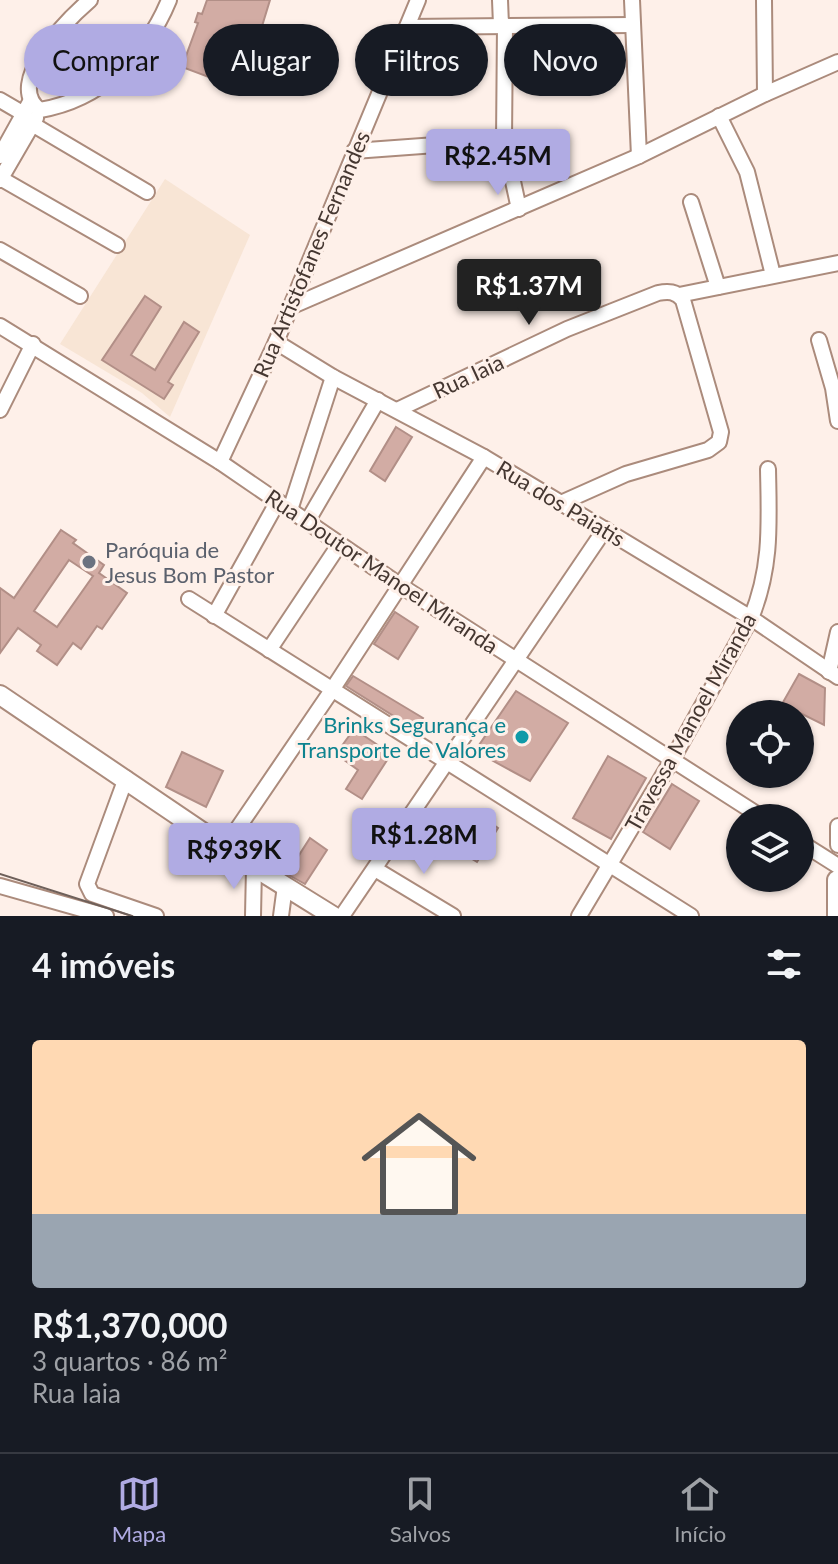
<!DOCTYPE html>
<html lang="pt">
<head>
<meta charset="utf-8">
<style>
	body { margin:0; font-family:Lato,sans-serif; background:#20242c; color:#f1f3f6; height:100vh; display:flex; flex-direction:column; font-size:30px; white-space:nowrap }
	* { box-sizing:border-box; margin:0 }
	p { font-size:26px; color:#9ea1a6 }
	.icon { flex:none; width:44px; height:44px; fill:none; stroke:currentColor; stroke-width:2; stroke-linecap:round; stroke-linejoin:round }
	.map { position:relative; height:916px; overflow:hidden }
	.drawer { display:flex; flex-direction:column; background:#171b24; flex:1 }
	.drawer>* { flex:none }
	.banner { position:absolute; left:24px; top:24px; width:790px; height:72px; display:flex; gap:16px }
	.tools { position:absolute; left:726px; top:700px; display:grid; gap:16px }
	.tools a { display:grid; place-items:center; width:88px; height:88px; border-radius:50%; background:#171b24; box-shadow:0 2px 6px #0004; font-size:40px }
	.price { position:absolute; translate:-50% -68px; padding:0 18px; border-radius:8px; background:#b0abe3; color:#111; font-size:26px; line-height:52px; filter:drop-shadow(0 2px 4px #0008) }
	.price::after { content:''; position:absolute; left:50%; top:48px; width:24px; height:18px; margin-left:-12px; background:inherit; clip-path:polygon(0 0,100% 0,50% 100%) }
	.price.current { background:#222; color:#fff }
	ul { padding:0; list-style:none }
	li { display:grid; align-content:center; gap:16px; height:424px; padding:0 32px }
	li span { display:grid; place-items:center; height:248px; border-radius:8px; color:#555 }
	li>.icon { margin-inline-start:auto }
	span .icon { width:144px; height:144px; fill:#fffc; stroke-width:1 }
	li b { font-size:34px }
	h2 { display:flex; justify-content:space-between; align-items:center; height:96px; padding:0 32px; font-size:34px }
	.tag { padding:0 28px; border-radius:36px; background:#171b24; box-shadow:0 2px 6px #0004; font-size:28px; line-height:72px }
	.tag.current { background:#b0abe3; color:#111 }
	.menu { display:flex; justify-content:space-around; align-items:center; height:112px; border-top:2px solid #363941; background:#171b24; font-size:22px; color:#9ea1a6 }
	.menu a { display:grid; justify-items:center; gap:4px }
	.menu .current { color:#b0abe3 }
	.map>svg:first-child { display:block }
	.education { fill:#f8e5d5 }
	.building { fill:#d2aca4; stroke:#b28f87; stroke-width:2; fill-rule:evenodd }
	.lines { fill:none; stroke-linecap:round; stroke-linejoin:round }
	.minor-casing { stroke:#ab8b7c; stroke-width:18 }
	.major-casing { stroke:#ab8b7c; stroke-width:22 }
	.minor { stroke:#fff; stroke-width:14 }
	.major { stroke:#fff; stroke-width:18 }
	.tram { stroke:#6e605a; stroke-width:2 }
	.worship-dot { fill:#6b7280; stroke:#fef0e9; stroke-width:3 }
	.culture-dot { fill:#0f9aa8; stroke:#fef0e9; stroke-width:3 }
	.labels { text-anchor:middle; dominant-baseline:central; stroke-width:6; stroke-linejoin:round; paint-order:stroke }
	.street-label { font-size:22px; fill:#453731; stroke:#fef0e9 }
	.worship-label { font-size:22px; fill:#5b616d; stroke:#fef0e9; text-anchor:start }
	.culture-label { font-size:22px; fill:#0d838f; stroke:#fef0e9; text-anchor:end }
</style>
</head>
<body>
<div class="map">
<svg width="838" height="916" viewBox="0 0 838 916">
	<rect width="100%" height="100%" fill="#fef0e9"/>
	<!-- education -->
	<path class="education" d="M 165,179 L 250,235 L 170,417 L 142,393 L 60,344 Z"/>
	<!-- building -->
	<g class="building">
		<path d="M 207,0 L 270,0 L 259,36 L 264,38 L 255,62 L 249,60 L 238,88 L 182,67 L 198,23 L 195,22 L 198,13 L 202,14 Z"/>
		<path d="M 145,296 L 161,307 L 131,355 L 155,370 L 184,322 L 199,332 L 168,382 L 173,385 L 164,399 L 102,360 Z"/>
		<path d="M 396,427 L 412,437 L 385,481 L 370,471 Z"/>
		<path d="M 61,530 L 76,540 L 73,543 L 104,565 L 99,573 L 127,593 L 102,629 L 97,626 L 81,649 L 73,643 L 57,665 L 37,651 L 41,645 L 18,628 L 0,653 L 0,588 L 14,598 ZM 69,560 L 93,576 L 57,627 L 34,611 Z"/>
		<path d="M 395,612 L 418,627 L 398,659 L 374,644 Z"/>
		<path d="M 799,674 L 825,688 L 824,725 L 782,704 Z"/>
		<path d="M 353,676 L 423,718 L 416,730 L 346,686 Z"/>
		<path d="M 516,691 L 568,723 L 530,781 L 475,751 Z"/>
		<path d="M 354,729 L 391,754 L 362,799 L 346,789 L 358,770 L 336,754 Z"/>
		<path d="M 182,752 L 223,771 L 206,807 L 166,787 Z"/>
		<path d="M 608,756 L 646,778 L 611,839 L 573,818 Z"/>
		<path d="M 672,784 L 699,801 L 670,849 L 643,832 Z"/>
		<path d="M 481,816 L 498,828 L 477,862 L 459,851 Z"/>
		<path d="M 310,838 L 327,850 L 305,884 L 287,874 Z"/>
	</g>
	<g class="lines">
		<defs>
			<g id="minor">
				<path d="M 90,0 C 68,19 3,84 40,110 C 100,100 146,56 169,0"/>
				<path d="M 500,0 L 501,25"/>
				<path d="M 632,0 L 639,156"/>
				<path d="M 764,0 L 765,94"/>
				<path d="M 505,25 L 504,140 L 519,209"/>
				<path d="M 407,27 L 633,25"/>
				<path d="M 0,100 L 24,114"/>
				<path d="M 719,116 L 747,172 L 773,275"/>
				<path d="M 32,124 L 147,192"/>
				<path d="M 354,151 L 504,140"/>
				<path d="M 0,156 L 30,102"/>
				<path d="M 0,178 L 117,245"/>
				<path d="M 0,180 L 36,118"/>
				<path d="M 691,202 L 718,287"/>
				<path d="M 0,250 L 80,296"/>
				<path d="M 679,295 L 838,263"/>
				<path d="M 290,307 L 639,156 L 765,94 L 838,62"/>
				<path d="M 0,326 L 220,462 L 401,586 L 763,818"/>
				<path d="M 819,340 L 833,388 L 838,421"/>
				<path d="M 276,342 L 333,377 L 484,457 L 561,503 L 751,618 L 838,677"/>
				<path d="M 0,410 L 33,344"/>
				<path d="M 397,410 L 567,329 L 658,293 C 668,291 676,291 683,300 L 721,432 L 719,442 L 708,450 L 626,474 L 561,503"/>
				<path d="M 220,462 L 276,342 L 418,0"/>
				<path d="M 290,510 L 333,377"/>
				<path d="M 307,522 L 378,400"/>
				<path d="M 189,599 L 691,916"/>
				<path d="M 214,616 L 278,501"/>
				<path d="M 269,650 L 339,545"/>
				<path d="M 829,672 L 838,632"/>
				<path d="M 126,778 L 87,884 L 92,894 L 156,916"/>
				<path d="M 838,826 L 838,845"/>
				<path d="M 800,842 L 838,866"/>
				<path d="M 225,847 L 332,690 L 484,457"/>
				<path d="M 375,869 L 453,916"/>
				<path d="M 0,886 L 106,916"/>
				<path d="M 253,916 L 254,867"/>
				<path d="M 281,916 L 285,886"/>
				<path d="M 342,916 L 605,529"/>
				<path d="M 579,916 L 672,760 L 751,618 C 772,567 769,523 768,469"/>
			</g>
			<g id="major">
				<path d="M 0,695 L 254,867 L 333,916"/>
				<path d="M 837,880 L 837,916"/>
			</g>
		</defs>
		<!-- minor casing -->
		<use href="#minor" class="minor-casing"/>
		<!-- major casing -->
		<use href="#major" class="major-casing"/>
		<!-- minor -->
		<use href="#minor" class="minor"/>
		<!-- major -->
		<use href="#major" class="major"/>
		<!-- tram -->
		<path class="tram" d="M 0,874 L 132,916"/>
	</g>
	<!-- markers -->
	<circle class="worship-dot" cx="89" cy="562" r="8"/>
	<circle class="culture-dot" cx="522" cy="737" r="8"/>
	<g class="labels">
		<!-- street labels -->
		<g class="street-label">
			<text transform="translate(311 254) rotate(-67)">Rua Artistofanes Fernandes</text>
			<text transform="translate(468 376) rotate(-25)">Rua Iaia</text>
			<text transform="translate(561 503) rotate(31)">Rua dos Paiatis</text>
			<text transform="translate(382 571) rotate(34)">Rua Doutor Manoel Miranda</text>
			<text transform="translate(690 722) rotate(-61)">Travessa Manoel Miranda</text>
		</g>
		<!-- worship labels -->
		<g class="worship-label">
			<text x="105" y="549">Paróquia de<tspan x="105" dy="25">Jesus Bom Pastor</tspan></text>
		</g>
		<!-- culture labels -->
		<g class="culture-label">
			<text x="506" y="724">Brinks Segurança e<tspan x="506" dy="25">Transporte de Valores</tspan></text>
		</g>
	</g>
</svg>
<div class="tools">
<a><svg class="icon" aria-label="locate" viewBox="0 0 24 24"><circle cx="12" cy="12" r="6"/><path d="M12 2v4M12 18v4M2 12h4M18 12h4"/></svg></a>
<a><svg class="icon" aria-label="layers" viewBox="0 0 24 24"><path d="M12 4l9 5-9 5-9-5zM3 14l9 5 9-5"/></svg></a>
</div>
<b class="price" style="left:498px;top:197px">R$2.45M</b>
<b class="price current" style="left:529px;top:327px">R$1.37M</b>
<b class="price" style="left:424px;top:876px">R$1.28M</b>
<b class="price" style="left:234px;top:891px">R$939K</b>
<div class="banner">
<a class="tag current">Comprar</a>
<a class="tag">Alugar</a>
<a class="tag">Filtros</a>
<a class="tag">Novo</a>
</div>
</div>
<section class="drawer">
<h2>4 imóveis<svg class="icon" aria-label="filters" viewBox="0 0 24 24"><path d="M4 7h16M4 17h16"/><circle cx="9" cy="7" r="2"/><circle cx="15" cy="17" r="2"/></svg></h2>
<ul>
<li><span style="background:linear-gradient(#ffd9b3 70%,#9aa5b1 0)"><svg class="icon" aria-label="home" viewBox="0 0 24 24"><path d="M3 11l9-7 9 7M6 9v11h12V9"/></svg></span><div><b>R$1,370,000</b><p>3 quartos · 86 m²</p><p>Rua Iaia</p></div></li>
</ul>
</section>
<nav class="menu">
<a class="current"><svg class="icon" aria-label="map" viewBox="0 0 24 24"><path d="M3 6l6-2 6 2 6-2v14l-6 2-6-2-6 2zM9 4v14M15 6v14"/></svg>Mapa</a>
<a><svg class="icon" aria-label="saved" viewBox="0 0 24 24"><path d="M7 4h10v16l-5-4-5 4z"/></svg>Salvos</a>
<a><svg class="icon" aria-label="home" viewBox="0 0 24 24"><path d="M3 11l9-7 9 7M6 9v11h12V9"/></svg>Início</a>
</nav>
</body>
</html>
